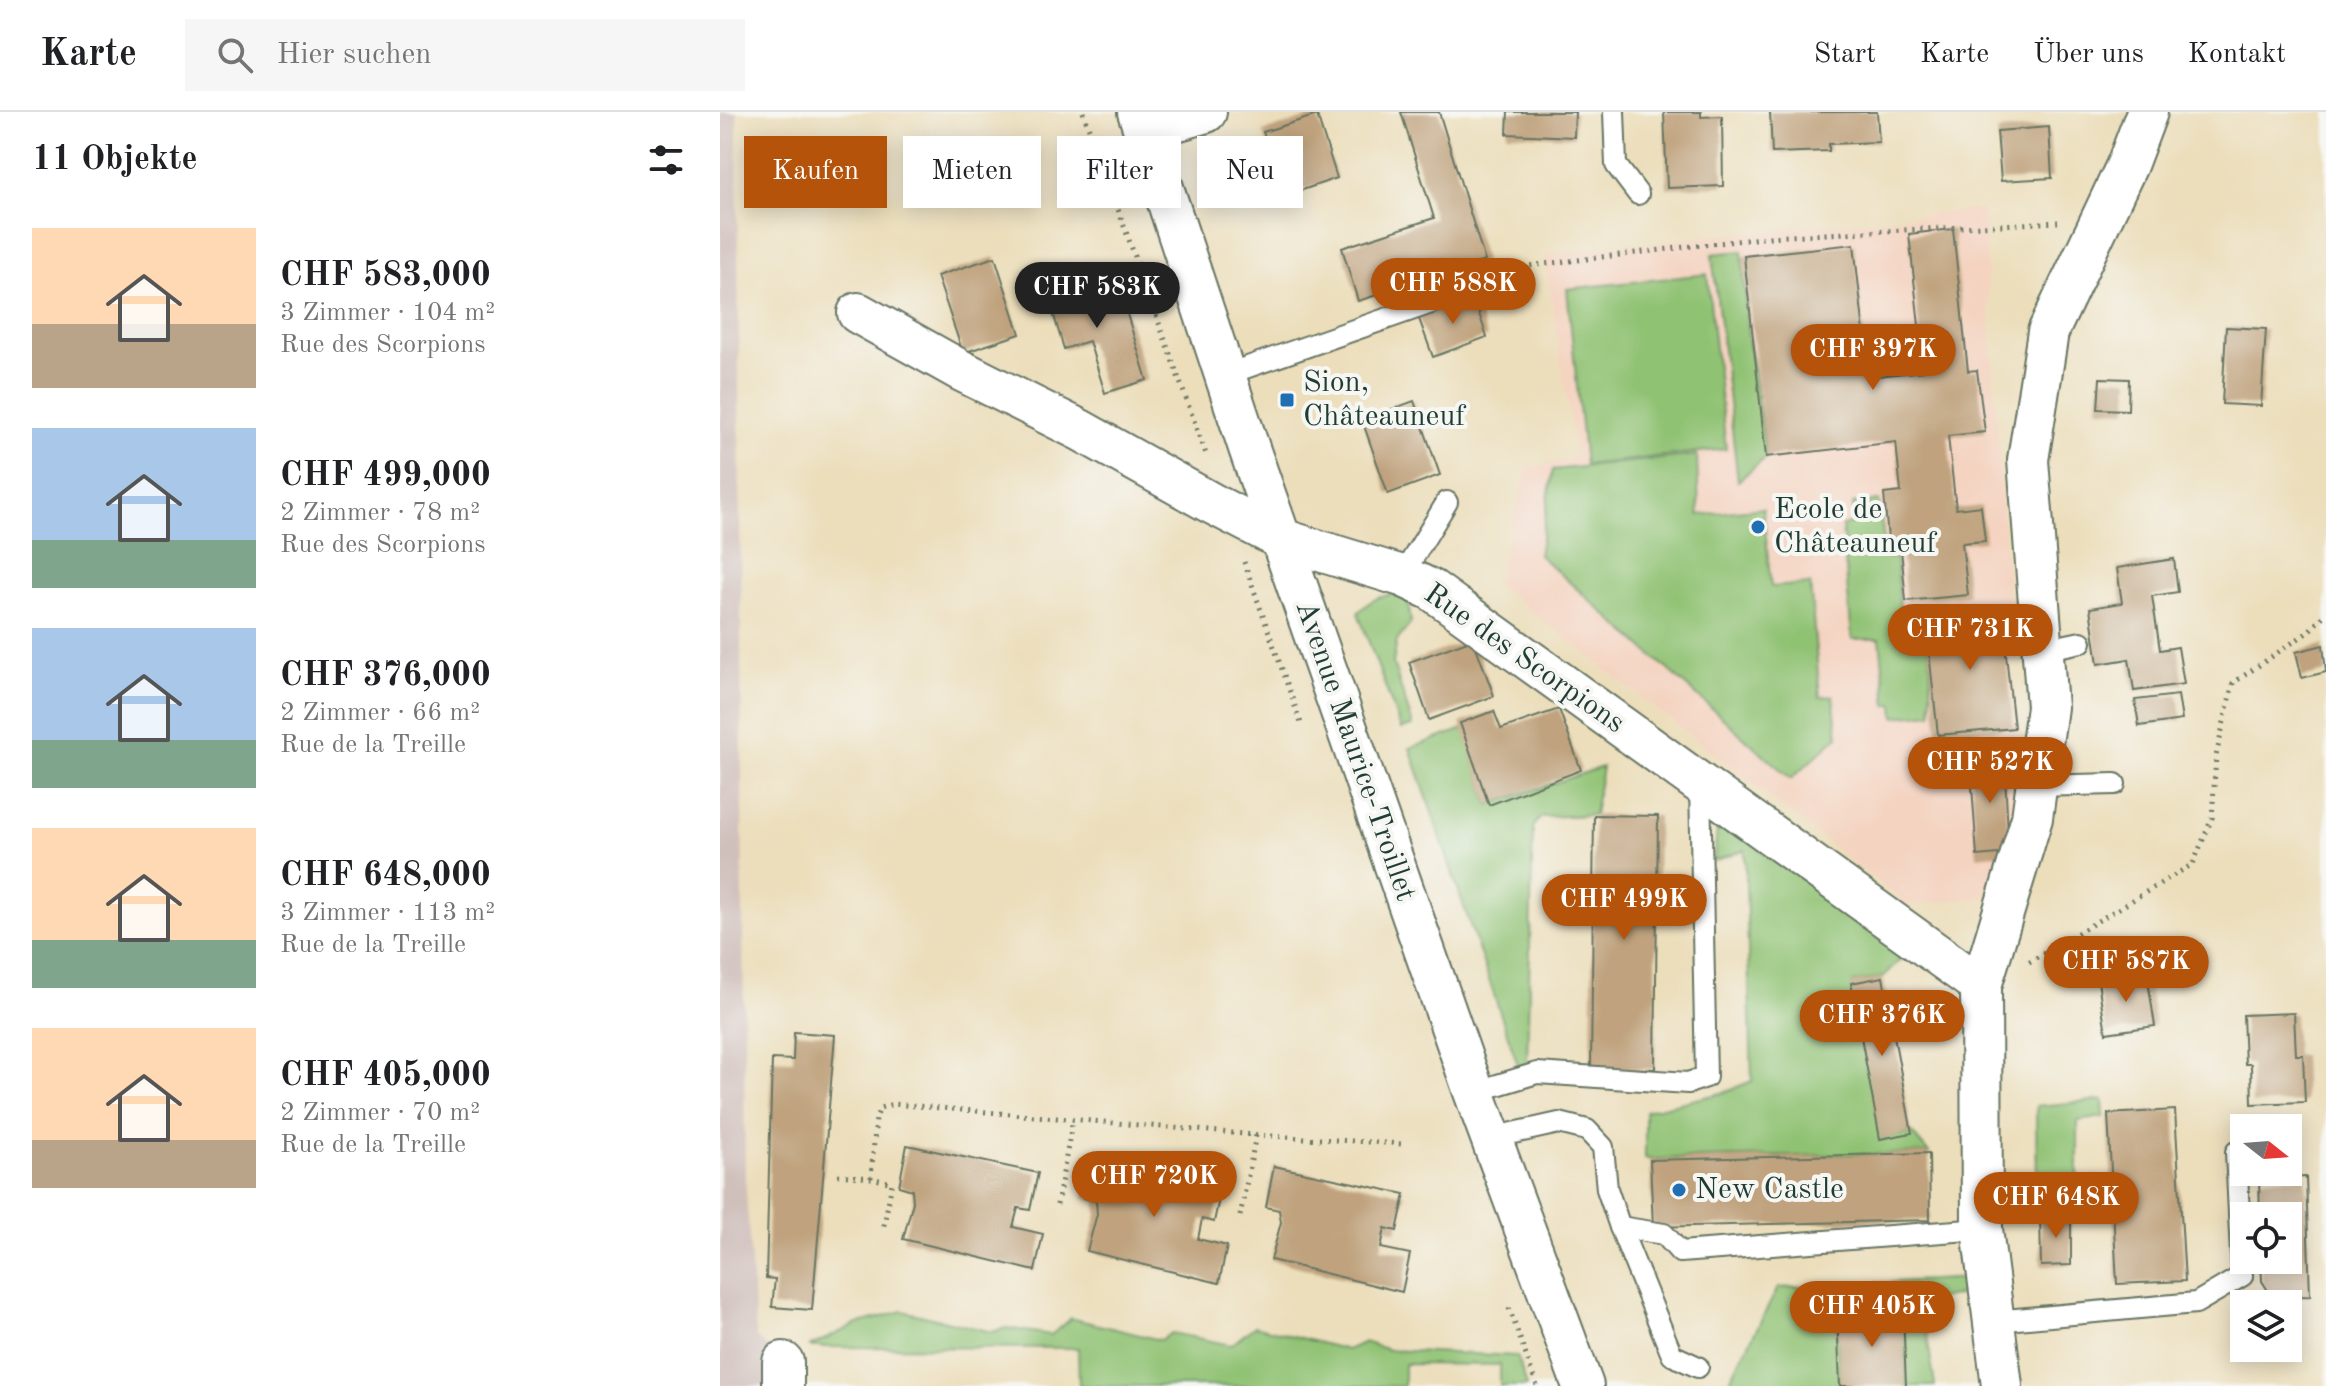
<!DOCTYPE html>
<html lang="de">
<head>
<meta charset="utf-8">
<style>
	body { margin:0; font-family:"Old Standard TT",serif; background:#f6f6f6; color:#202124; height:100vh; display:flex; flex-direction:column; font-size:30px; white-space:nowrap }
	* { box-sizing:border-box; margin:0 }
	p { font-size:26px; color:#757577 }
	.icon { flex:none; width:44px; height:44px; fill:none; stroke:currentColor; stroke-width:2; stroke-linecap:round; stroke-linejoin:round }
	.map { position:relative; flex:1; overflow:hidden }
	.side { display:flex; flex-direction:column; background:#fff; width:720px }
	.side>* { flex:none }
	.top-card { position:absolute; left:24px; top:24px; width:760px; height:72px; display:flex; gap:16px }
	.needle { width:52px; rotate:107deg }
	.tools { position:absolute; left:1510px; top:1002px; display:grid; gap:16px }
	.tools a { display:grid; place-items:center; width:72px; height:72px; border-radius:0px; background:#fff; box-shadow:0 4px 20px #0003; font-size:40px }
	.price { position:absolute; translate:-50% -68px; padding:0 18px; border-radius:28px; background:#b45309; color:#fff; font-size:26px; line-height:52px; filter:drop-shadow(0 2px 4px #0008) }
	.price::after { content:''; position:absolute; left:50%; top:48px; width:24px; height:18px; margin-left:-12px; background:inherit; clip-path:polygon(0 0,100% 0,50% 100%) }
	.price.active { background:#222; color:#fff }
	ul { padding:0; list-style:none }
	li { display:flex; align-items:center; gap:24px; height:200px; padding:0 32px }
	li span { display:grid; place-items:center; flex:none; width:224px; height:160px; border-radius:0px; color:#555 }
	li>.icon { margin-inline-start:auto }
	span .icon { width:96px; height:96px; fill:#fffc; stroke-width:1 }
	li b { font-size:34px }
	h2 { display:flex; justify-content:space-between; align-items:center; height:96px; padding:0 32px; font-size:34px }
	.chip { padding:0 28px; border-radius:0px; background:#fff; box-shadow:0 4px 20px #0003; font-size:28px; line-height:72px }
	.chip.active { background:#b45309; color:#fff }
	header { display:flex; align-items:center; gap:48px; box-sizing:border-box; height:112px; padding:0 40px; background:#fff; border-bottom:2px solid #e0e0e0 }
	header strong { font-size:38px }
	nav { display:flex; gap:44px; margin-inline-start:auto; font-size:28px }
	.search { width:560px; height:72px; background:#f6f6f6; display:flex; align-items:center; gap:20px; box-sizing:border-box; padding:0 28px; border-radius:0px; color:#757577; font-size:30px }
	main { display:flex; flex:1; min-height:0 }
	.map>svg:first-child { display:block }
	.built { fill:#f4d3c0 }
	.industrial { fill:#d0c0bc }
	.green { fill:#90c273; stroke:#588054; stroke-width:2 }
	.building { fill:#c0a37e }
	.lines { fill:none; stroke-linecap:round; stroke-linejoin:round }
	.service-casing { stroke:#677563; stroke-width:24 }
	.minor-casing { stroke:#677563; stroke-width:44 }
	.path { stroke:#677563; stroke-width:5; stroke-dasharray:2 6; stroke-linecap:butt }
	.service { stroke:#fff; stroke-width:20 }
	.minor { stroke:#fff; stroke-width:40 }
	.poi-dot { fill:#1f6fb2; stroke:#f6f6f2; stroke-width:3 }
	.labels { text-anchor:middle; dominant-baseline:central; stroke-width:8; stroke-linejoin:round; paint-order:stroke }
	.poi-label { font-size:30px; fill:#1f3d34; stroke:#f6f6f2; text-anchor:start }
	.street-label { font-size:30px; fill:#1f3d34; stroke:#f6f6f2 }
</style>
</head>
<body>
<header>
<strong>Karte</strong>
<div class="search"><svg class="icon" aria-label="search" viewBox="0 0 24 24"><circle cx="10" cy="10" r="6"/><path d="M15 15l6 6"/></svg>Hier suchen</div>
<nav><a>Start</a><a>Karte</a><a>Über uns</a><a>Kontakt</a></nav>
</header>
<main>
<section class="side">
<h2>11 Objekte<svg class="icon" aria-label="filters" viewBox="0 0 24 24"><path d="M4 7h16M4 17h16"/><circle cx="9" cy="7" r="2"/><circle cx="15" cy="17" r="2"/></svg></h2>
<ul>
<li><span style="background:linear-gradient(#ffd9b3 60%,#b9a48a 0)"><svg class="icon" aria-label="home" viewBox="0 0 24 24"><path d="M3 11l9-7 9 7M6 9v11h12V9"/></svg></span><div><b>CHF 583,000</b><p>3 Zimmer · 104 m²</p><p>Rue des Scorpions</p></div></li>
<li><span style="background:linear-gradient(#a9c7e8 70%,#7fa58c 0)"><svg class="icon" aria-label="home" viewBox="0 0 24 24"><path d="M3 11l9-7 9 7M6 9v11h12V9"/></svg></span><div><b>CHF 499,000</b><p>2 Zimmer · 78 m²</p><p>Rue des Scorpions</p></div></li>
<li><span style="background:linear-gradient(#a9c7e8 70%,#7fa58c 0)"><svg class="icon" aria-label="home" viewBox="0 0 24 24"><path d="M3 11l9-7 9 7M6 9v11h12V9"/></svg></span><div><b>CHF 376,000</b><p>2 Zimmer · 66 m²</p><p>Rue de la Treille</p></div></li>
<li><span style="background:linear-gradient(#ffd9b3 70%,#7fa58c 0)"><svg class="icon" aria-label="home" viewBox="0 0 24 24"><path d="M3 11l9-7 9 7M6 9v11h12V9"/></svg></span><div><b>CHF 648,000</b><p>3 Zimmer · 113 m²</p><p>Rue de la Treille</p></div></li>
<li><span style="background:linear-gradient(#ffd9b3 70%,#b9a48a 0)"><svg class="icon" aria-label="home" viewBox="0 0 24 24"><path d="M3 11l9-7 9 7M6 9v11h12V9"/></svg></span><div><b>CHF 405,000</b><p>2 Zimmer · 70 m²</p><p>Rue de la Treille</p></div></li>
</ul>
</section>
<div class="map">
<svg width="1606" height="1274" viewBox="0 0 1606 1274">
	<rect width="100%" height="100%" fill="#f6f6f2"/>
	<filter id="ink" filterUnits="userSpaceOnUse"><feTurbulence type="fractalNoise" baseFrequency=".0125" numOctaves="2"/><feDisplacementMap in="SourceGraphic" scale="16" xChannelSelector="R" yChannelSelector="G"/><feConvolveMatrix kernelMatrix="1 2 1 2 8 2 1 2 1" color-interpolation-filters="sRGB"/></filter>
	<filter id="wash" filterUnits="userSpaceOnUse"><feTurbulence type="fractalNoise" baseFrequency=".006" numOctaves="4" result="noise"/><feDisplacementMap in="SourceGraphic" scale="32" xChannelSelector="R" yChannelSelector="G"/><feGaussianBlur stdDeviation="1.8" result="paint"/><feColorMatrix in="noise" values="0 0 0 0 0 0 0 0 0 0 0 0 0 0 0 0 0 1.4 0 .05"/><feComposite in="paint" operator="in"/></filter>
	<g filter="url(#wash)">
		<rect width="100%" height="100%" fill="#ecdebb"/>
		<!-- built -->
		<path class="built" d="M 1263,97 L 1302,701 L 1273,785 L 1188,793 L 776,472 L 807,357 L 856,345 L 824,142 Z"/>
		<!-- industrial -->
		<path class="industrial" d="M 0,0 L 17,0 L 25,1063 L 36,1225 L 63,1250 L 63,1274 L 0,1274 Z"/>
		<!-- green -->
		<g class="green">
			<path d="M 1022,139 L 1028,224 L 1046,345 L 1018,369 L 992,142 Z"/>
			<path d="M 987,162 L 1006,337 L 865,353 L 847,177 Z"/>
			<path d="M 977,343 L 979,403 L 1043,396 L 1051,475 L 1090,472 L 1100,585 L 1113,584 L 1118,624 L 1071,667 L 819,443 L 833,358 Z"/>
			<path d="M 1159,389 L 1166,445 L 1176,446 L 1180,497 L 1208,496 L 1212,601 L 1175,605 L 1174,592 L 1167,593 L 1160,527 L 1132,527 L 1122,414 L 1134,411 L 1133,392 Z"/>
			<path d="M 687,481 L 691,511 L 677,529 L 673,551 L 693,614 L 681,617 L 638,501 C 651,485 667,482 687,481 Z"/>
			<path d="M 744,617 L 769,693 L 882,655 L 874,703 L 821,705 L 813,715 L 807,953 L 803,955 L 798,953 L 787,921 L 690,636 Z"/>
			<path d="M 1014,714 L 1189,839 L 1163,865 L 1132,871 L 1161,1026 L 1192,1021 L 1209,1041 L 925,1047 L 925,999 L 1002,981 L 1032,969 L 1025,738 L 994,749 L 997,718 Z"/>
			<path d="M 1383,988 L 1384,1005 L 1358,1009 L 1358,1075 L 1317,1078 L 1316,994 Z"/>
			<path d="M 1251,1166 L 1252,1180 L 1202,1191 L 1215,1274 L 1186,1274 L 1183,1199 L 1117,1202 L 1120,1274 L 1007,1274 L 1058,1176 Z"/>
			<path d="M 183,1199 L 272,1220 L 286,1216 L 331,1223 L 351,1206 L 440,1228 L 452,1221 L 511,1233 L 535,1214 L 627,1238 L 644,1230 L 669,1238 L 797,1244 L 807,1274 L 780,1274 L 780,1253 L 684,1252 L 684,1274 L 359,1274 L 358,1236 L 89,1235 L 137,1212 Z"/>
		</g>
		<g id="blocks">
			<!-- building -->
			<g class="building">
				<path d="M 681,0 L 719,0 L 765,149 L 638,189 L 622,136 L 714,106 Z"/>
				<path d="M 788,0 L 855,0 L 854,25 L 787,22 Z"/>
				<path d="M 944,0 L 981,0 L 981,5 L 1002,4 L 1003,74 L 947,76 Z"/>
				<path d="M 1050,0 L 1157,0 L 1159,30 L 1109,32 L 1109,39 L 1052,41 Z"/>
				<path d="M 597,3 L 617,66 L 565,84 L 543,20 Z"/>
				<path d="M 1329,15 L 1332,66 L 1281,69 L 1277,19 Z"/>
				<path d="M 1233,117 L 1248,259 L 1257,258 L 1265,320 L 1228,324 L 1236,397 L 1261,394 L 1265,429 L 1242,431 L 1248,483 L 1186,489 L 1181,437 L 1169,438 L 1164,382 L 1181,380 L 1176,330 L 1046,345 L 1024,144 L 1134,132 L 1149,265 L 1204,259 L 1189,122 Z"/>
				<path d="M 275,145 L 300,222 L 243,241 L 217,164 Z"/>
				<path d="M 362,160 L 370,188 L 400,179 L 427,268 L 385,281 L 369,229 L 344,237 L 324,171 Z"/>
				<path d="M 753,184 L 767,225 L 713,245 L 698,204 Z"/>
				<path d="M 1506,215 L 1546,217 L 1541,294 L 1502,292 Z"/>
				<path d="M 1380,266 L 1409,267 L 1408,298 L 1378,297 Z"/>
				<path d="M 694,289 L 720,363 L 668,382 L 642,308 Z"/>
				<path d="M 1454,447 L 1458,480 L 1432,484 L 1440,538 L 1458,535 L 1464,572 L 1414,579 L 1409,547 L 1378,552 L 1370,496 L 1402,491 L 1397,456 Z"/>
				<path d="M 1281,496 L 1294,616 L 1218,623 L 1205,503 Z"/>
				<path d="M 753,527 L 774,584 L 709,608 L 689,550 Z"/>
				<path d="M 1603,533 L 1606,560 L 1582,566 L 1576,540 Z"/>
				<path d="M 1458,583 L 1462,608 L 1419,614 L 1415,588 Z"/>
				<path d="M 839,597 L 861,658 L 769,693 L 740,611 L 774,599 L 781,617 Z"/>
				<path d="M 1284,643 L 1289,741 L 1257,744 L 1250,646 Z"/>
				<path d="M 874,703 L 938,704 L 935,957 L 871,956 Z"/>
				<path d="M 1427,862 L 1435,914 L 1386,921 L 1378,869 Z"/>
				<path d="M 1163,865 L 1192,1021 L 1160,1027 L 1131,871 Z"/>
				<path d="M 1574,901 L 1576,943 L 1583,943 L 1585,990 L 1532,992 L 1531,952 L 1525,952 L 1523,903 Z"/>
				<path d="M 74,920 L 115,923 L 92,1198 L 52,1195 L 55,1167 L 46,1166 L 52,947 L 73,948 Z"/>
				<path d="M 1455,998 L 1465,1169 L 1397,1172 L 1388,1002 Z"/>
				<path d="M 187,1033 L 318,1061 L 310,1098 L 298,1096 L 293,1115 L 323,1122 L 315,1159 L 183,1127 L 193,1090 L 192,1078 L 179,1074 Z"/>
				<path d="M 1209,1041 L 1210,1108 L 933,1115 L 930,1048 Z"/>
				<path d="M 371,1045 L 502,1073 L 494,1110 L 482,1107 L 478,1127 L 507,1134 L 499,1171 L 367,1139 L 377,1102 L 376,1089 L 364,1086 Z"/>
				<path d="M 554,1054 L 685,1082 L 677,1119 L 665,1116 L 661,1136 L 690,1142 L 682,1180 L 551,1148 L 561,1110 L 559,1098 L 546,1095 Z"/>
				<path d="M 1586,1065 L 1590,1184 L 1552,1185 L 1542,1169 L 1541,1148 L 1568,1148 L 1568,1104 L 1540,1104 L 1539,1067 Z"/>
				<path d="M 1320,1102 L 1351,1102 L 1351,1153 L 1321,1154 Z"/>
				<path d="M 1183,1199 L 1186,1274 L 1120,1274 L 1117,1201 Z"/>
			</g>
		</g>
	</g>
	<g filter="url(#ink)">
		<use href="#blocks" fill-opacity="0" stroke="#677563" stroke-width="2"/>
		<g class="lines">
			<defs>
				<g id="service">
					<path d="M 894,0 L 896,53 L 918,82"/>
					<path d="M 505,263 L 757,175"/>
					<path d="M 682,464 L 727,390"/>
					<path d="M 1323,538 L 1361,530"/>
					<path d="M 1316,674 L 1395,672"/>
					<path d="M 754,980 L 817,961 L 968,971 L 986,965 L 980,672"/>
					<path d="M 771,1026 L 839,1011 L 867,1018 L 883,1035 L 887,1077 L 900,1115 L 944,1122 L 960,1140 L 1262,1117"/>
					<path d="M 900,1115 L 952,1243 L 978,1255"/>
					<path d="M 1274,1209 L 1476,1191 L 1522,1164 L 1516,1040"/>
				</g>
				<g id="minor">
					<path d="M 418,0 L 530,339 L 754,980 L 863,1274"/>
					<path d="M 424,18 L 486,0"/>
					<path d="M 138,201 L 240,258 L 360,318 L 491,391 L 561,427 L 682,464 L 712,478 L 1261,874"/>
					<path d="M 63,1250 L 63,1274"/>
					<path d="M 1282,1274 L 1262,1117 L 1261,874 L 1312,706 L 1327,595 L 1308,348 L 1328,220 L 1407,53 L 1427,0"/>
				</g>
			</defs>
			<!-- service casing -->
			<use href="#service" class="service-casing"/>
			<!-- minor casing -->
			<use href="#minor" class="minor-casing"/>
			<!-- path -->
			<g class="path">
				<path d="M 363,0 L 486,342"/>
				<path d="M 780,162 L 791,156 L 1049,125 L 1338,110"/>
				<path d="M 524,450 L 582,614"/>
				<path d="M 1309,850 L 1473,752 L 1492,706 L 1496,644 L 1513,571 L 1588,520 L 1606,501"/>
				<path d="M 118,1063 L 151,1066 L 172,1071 L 163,1118"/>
				<path d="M 151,1066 L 156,1006 L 160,996 L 173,992 L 536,1023 L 681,1032"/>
				<path d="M 337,1093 L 353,1007"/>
				<path d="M 520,1104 L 536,1023"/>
				<path d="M 789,1196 L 817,1274"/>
			</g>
			<!-- service -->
			<use href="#service" class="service"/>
			<!-- minor -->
			<use href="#minor" class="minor"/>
		</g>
	</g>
	<!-- markers -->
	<g class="poi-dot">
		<rect x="559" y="280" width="16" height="16" rx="4"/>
		<circle cx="1038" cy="415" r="8"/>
		<circle cx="959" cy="1078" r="8"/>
	</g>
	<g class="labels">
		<!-- poi labels -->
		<g class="poi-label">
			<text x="583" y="271">Sion,<tspan x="583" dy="34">Châteauneuf</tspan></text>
			<text x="1054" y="398">Ecole de<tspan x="1054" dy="34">Châteauneuf</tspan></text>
			<text x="975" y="1078">New Castle</text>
		</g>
		<!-- street labels -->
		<g class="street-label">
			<text transform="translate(804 547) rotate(35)">Rue des Scorpions</text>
			<text transform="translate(635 639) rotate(71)">Avenue Maurice-Troillet</text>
		</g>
	</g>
</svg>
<div class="tools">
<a><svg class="needle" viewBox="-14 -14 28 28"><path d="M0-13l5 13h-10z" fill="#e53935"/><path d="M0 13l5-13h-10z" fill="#757577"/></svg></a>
<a><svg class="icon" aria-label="locate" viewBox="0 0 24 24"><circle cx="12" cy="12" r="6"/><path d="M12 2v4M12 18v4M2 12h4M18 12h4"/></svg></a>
<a><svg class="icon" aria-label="layers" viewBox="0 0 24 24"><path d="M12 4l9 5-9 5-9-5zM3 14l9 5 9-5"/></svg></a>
</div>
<b class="price" style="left:733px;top:214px">CHF 588K</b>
<b class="price active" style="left:377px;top:218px">CHF 583K</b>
<b class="price" style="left:1153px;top:280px">CHF 397K</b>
<b class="price" style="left:1250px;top:560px">CHF 731K</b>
<b class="price" style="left:1270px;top:693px">CHF 527K</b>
<b class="price" style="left:904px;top:830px">CHF 499K</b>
<b class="price" style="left:1406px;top:892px">CHF 587K</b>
<b class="price" style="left:1162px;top:946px">CHF 376K</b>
<b class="price" style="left:434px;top:1107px">CHF 720K</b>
<b class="price" style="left:1336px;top:1128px">CHF 648K</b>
<b class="price" style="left:1152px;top:1237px">CHF 405K</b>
<div class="top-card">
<a class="chip active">Kaufen</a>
<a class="chip">Mieten</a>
<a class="chip">Filter</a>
<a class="chip">Neu</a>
</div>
</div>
</main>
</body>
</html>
